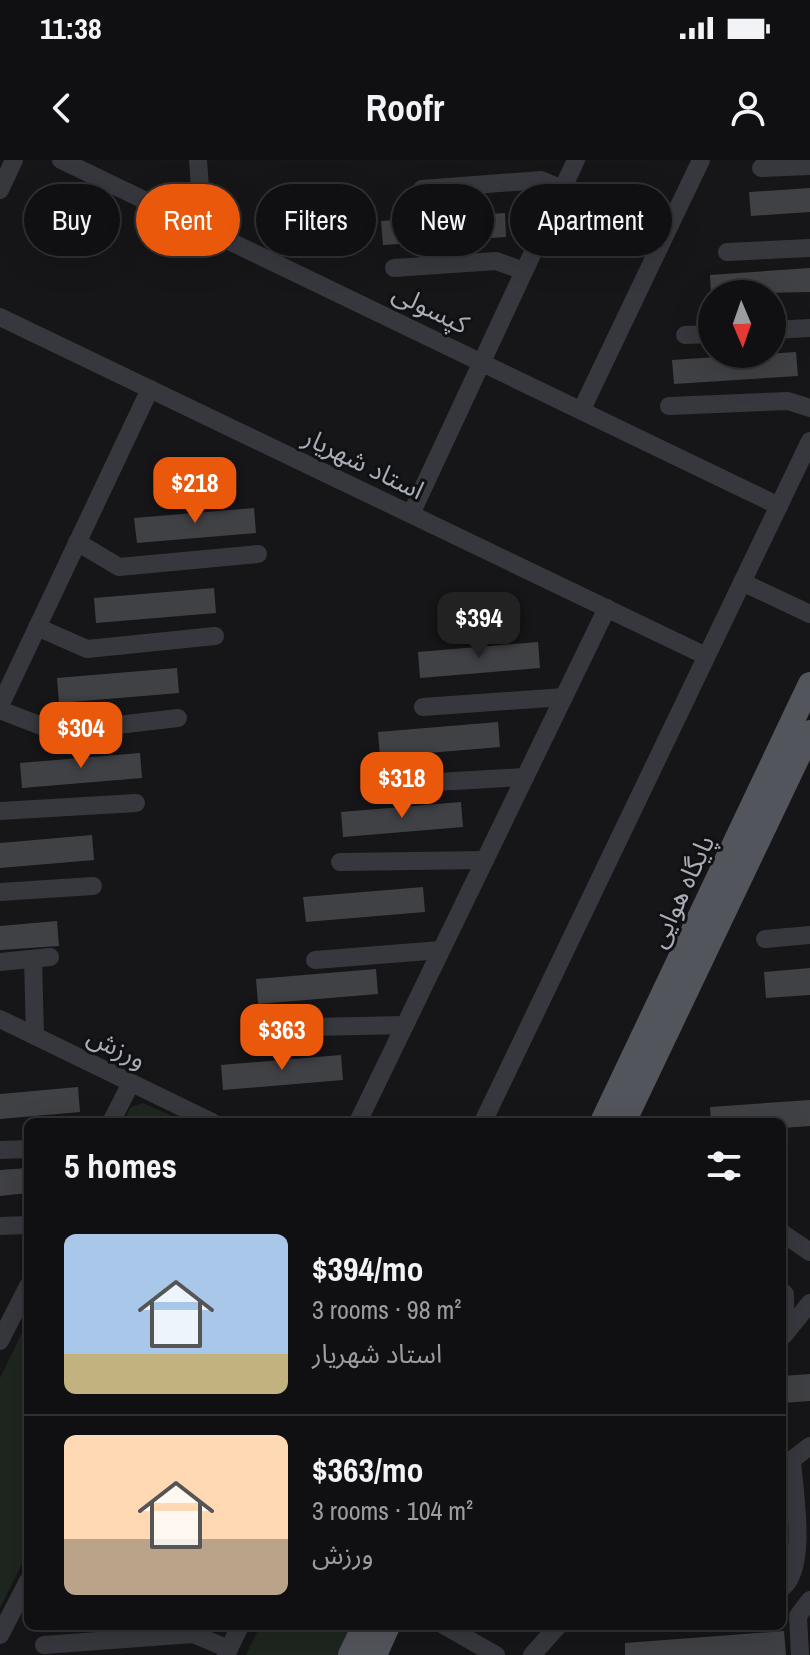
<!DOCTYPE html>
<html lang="en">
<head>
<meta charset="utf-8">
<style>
	body { margin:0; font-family:"Archivo Narrow","Noto Sans Arabic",sans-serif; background:#1e1e20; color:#f1f3f6; height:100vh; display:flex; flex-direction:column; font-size:30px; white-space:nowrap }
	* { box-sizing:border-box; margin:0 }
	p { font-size:26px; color:#9c9d9f }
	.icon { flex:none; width:44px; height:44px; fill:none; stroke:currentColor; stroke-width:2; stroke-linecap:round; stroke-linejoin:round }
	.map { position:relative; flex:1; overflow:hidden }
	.sheet { position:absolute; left:24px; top:958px; width:762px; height:512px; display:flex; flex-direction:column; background:#101012; border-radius:12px; box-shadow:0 8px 32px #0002,0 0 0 2px #303032 }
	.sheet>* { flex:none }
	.guide { position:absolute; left:24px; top:24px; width:762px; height:72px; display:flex; gap:16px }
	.needle { width:52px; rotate:178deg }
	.buttons { position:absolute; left:698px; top:120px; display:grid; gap:16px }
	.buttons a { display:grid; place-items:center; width:88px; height:88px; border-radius:50%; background:#101012; box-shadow:0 8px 32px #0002,0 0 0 2px #303032; font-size:40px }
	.price { position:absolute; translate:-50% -68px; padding:0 18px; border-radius:16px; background:#ea580c; color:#fff; font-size:26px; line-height:52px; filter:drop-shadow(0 2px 4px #0008) }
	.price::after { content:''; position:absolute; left:50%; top:48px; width:24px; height:18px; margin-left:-12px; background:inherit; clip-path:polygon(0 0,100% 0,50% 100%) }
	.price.active { background:#222; color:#fff }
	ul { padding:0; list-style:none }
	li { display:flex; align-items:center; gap:24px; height:200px; padding:0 40px }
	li+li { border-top:2px solid #303032 }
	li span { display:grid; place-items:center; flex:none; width:224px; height:160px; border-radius:12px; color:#555 }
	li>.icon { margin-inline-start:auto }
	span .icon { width:96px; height:96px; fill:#fffc; stroke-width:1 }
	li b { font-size:34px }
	h2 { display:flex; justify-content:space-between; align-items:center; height:96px; padding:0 40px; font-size:34px }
	.pill { padding:0 28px; border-radius:36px; background:#101012; box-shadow:0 8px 32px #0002,0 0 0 2px #303032; font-size:28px; line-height:72px }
	.pill.active { background:#ea580c; color:#fff }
	.status { display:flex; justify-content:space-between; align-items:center; height:56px; padding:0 40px; background:#101012; direction:ltr }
	.status svg { height:22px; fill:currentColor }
	header { display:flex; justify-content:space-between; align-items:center; height:104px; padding:0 40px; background:#101012; font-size:36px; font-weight:800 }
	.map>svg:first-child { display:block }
	.green { fill:#1e261f }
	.building { fill:#404145 }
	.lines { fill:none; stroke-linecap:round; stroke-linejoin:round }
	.minor { stroke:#37383d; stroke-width:18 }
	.major { stroke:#53555c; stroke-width:24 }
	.labels { text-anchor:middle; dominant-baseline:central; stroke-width:6; stroke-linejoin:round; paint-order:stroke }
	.street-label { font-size:26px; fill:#a8adb8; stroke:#111113 }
</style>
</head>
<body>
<div class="status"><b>11:38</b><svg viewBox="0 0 49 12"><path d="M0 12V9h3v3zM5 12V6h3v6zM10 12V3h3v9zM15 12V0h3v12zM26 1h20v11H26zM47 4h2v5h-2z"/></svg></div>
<header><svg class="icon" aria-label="back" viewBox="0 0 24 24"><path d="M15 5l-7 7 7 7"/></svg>Roofr<svg class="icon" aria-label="person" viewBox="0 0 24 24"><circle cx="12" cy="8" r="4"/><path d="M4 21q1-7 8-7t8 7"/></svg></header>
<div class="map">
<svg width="810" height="1495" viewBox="0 0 810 1495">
	<rect width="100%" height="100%" fill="#161618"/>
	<!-- green -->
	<g class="green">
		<path d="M 143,943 L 186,962 L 123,962 L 131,947 Z"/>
		<path d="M 28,1160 L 28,1392 L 0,1448 L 0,1218 Z"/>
		<path d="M 260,1466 L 358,1466 L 344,1495 L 246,1495 Z"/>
	</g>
	<!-- building -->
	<g class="building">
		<path d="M 810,28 L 810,52 L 751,56 L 749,32 Z"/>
		<path d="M 505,53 L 506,77 L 383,85 L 381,61 Z"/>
		<path d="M 810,108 L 810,132 L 711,134 L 710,115 Z"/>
		<path d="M 796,192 L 798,216 L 674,224 L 672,200 Z"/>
		<path d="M 254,348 L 256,373 L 137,383 L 134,358 Z"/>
		<path d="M 214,428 L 216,453 L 96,463 L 94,438 Z"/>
		<path d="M 538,482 L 540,508 L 420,518 L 418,492 Z"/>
		<path d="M 177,508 L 179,533 L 59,543 L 57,518 Z"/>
		<path d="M 498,562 L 500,587 L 380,597 L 378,572 Z"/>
		<path d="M 140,593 L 142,618 L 22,628 L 20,603 Z"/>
		<path d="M 461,642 L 463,667 L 343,677 L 341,652 Z"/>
		<path d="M 92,675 L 94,700 L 0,708 L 0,683 Z"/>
		<path d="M 423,727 L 425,752 L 306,762 L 303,737 Z"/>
		<path d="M 57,761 L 59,786 L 0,790 L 0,766 Z"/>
		<path d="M 810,808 L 810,835 L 766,838 L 764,812 Z"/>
		<path d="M 376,809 L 378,834 L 258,844 L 256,819 Z"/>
		<path d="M 341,895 L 343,920 L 223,930 L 221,905 Z"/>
		<path d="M 78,927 L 80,952 L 0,959 L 0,934 Z"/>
		<path d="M 810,940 L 810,966 L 782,968 L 782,962 L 711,962 L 710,947 Z"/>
		<path d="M 28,1008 L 28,1033 L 0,1036 L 0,1010 Z"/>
		<path d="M 810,1214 L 810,1241 L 782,1243 L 782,1216 Z"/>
		<path d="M 784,1471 L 786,1495 L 625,1495 L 625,1483 Z"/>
	</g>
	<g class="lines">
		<!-- minor -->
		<g class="minor">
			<path d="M 61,0 L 779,346"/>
			<path d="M 198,0 L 203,68"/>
			<path d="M 761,8 L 810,6"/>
			<path d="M 422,29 L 541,20 L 563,29"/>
			<path d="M 0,30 L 14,0"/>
			<path d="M 727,92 L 810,88"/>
			<path d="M 394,108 L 496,101 L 524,111"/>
			<path d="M 0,157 L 706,496"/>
			<path d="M 772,170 L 810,168"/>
			<path d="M 685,175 L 712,174"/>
			<path d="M 669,246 L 788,241 L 810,248"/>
			<path d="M 582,249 L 701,0"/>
			<path d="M 411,354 L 576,0"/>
			<path d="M 77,382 L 119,407 L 258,394"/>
			<path d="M 742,422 L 810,454"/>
			<path d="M 37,467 L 87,489 L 215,476"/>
			<path d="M 0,546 L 150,229"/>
			<path d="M 423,547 L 564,537"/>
			<path d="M 0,550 L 57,572 L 178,558"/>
			<path d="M 385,625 L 525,617"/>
			<path d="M 0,651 L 136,643"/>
			<path d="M 340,702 L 485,700"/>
			<path d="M 0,732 L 93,726"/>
			<path d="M 765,779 L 810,775"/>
			<path d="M 33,799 L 35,876"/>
			<path d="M 315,800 L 441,790"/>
			<path d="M 0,802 L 50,797"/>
			<path d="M 0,859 L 212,962"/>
			<path d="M 266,868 L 405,865"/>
			<path d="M 111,962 L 131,923"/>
			<path d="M 358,962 L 607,448"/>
			<path d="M 483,962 L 810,281"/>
			<path d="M 0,990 L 28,989"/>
			<path d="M 0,1066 L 28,1065"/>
			<path d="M 782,1073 L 810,1092"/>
			<path d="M 782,1131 L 785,1134 L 785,1174 L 782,1173"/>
			<path d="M 784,1175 L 810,1143"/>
			<path d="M 0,1181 L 28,1126"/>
			<path d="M 784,1306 L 810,1286"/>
			<path d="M 782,1428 C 808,1409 794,1330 792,1300"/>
			<path d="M 445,1466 L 496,1495"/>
			<path d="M 0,1475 L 28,1421"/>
			<path d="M 44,1485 L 193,1474 L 229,1489"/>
			<path d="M 226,1495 L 240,1466"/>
			<path d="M 532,1495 L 558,1466"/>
			<path d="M 800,1495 L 798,1456 L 810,1440"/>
		</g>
		<!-- major -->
		<g class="major">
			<path d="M 602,962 L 810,524"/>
			<path d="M 624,962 L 810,572"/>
			<path d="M 350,1495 L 364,1466"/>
			<path d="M 375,1495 L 388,1466"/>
		</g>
	</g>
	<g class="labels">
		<!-- street labels -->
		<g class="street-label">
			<text transform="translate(431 148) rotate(26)">کپسولی</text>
			<text transform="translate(364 303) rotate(26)">استاد شهریار</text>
			<text transform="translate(681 731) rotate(-65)">پایگاه هوایی</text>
			<text transform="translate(117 887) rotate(26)">ورزش</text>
		</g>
	</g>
</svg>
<div class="buttons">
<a><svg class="needle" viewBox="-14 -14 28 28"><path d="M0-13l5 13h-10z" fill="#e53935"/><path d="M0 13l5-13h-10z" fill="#9c9d9f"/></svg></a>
</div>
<b class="price" style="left:195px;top:365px">$218</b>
<b class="price active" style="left:479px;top:500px">$394</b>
<b class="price" style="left:81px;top:610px">$304</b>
<b class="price" style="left:402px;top:660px">$318</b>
<b class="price" style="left:282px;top:912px">$363</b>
<div class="guide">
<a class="pill">Buy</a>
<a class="pill active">Rent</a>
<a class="pill">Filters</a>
<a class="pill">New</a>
<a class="pill">Apartment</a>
</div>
<section class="sheet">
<h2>5 homes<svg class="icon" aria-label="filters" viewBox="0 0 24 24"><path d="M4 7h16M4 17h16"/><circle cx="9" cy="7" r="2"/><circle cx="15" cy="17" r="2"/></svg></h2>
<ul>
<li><span style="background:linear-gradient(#a9c7e8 75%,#c2b280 0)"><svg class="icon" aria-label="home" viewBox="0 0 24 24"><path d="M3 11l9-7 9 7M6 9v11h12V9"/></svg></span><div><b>$394/mo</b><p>3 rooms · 98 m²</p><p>استاد شهریار</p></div></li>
<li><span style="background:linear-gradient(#ffd9b3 65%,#b9a48a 0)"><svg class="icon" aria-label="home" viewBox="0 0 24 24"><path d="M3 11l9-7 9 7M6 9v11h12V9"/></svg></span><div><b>$363/mo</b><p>3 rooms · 104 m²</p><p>ورزش</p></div></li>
</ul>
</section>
</div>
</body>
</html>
